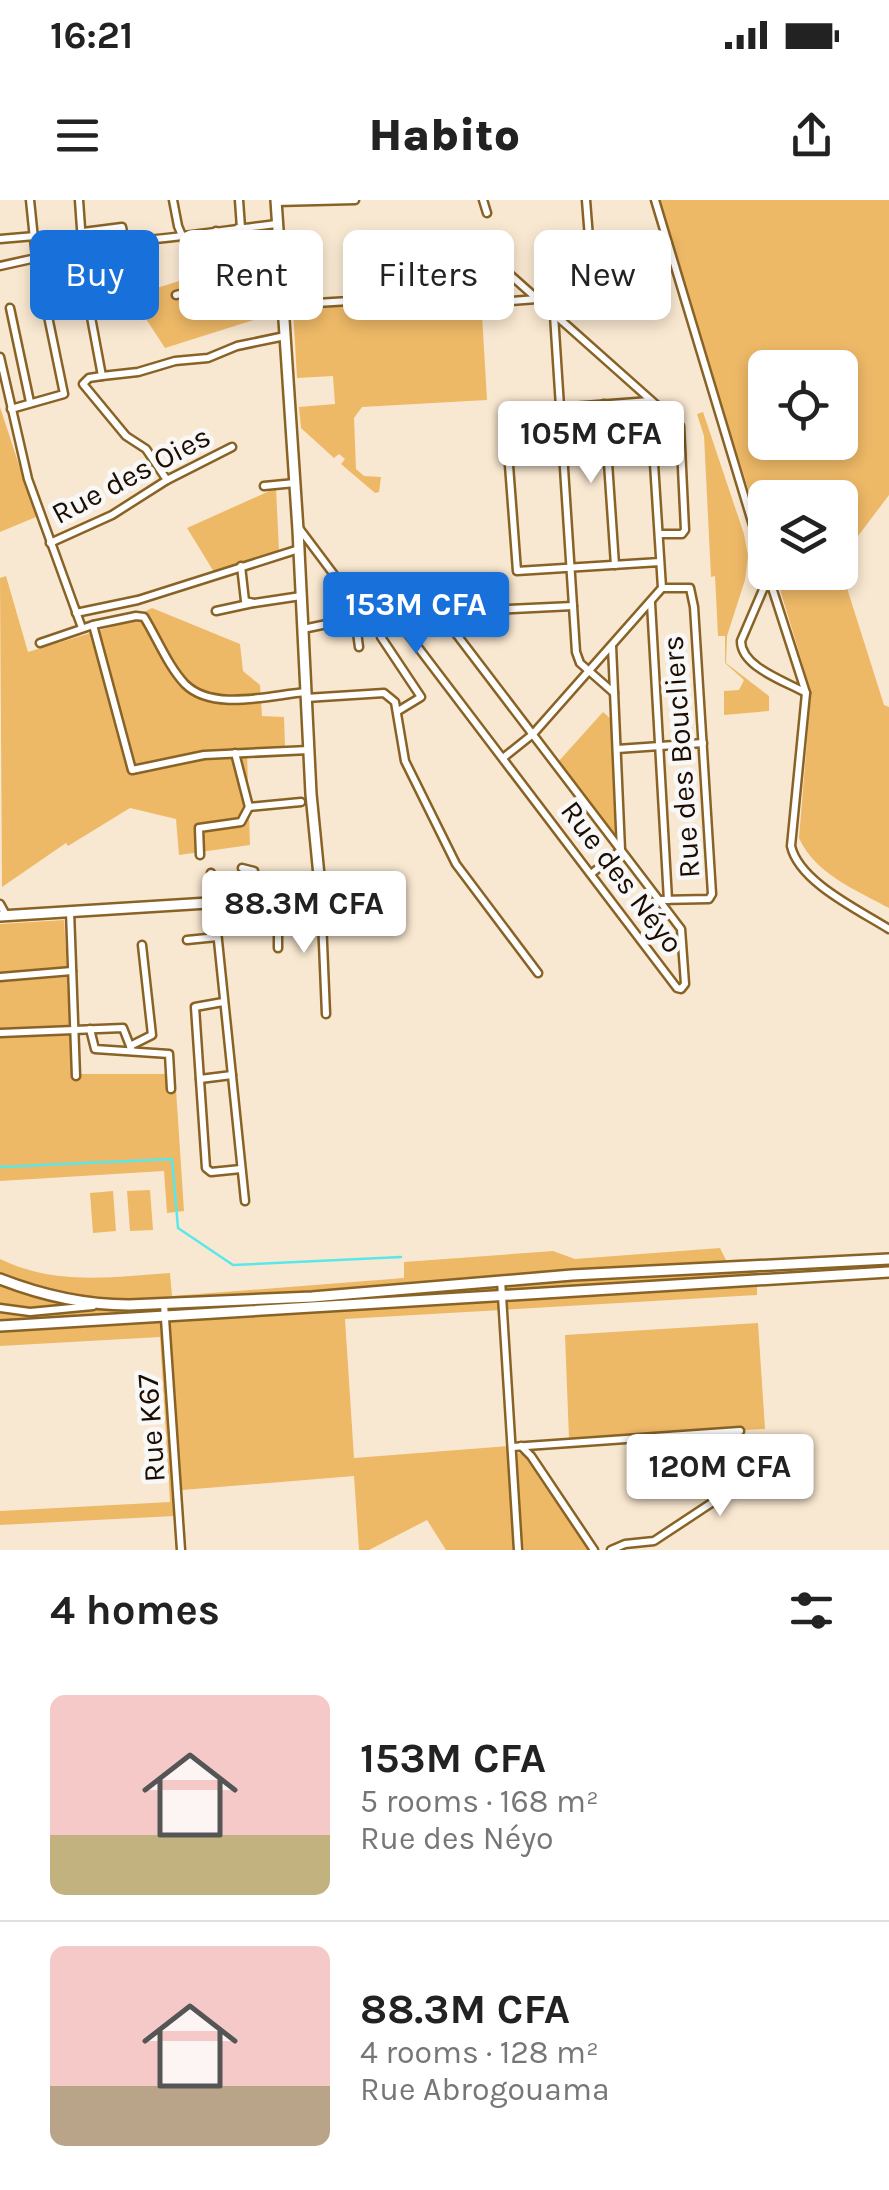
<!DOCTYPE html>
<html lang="en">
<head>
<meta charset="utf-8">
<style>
	body { margin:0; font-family:Karla,sans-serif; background:#f2f2f2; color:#222; height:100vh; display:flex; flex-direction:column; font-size:38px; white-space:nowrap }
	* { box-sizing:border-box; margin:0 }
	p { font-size:32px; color:#767676 }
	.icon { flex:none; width:55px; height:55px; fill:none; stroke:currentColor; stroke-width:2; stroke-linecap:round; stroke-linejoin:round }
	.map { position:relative; height:1350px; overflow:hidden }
	.drawer { display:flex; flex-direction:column; background:#fff; flex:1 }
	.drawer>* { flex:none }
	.guide { position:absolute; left:30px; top:30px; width:830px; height:90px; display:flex; gap:20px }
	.fabs { position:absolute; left:748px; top:150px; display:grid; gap:20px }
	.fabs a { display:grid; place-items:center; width:110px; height:110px; border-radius:15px; background:#fff; box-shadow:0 5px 15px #0003; font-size:50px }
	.price { position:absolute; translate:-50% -85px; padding:0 22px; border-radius:10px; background:#fff; color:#222; font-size:32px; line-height:65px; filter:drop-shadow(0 2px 5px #0008) }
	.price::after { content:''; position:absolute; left:50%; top:60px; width:30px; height:22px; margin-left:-15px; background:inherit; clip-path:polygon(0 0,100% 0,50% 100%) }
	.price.active { background:#1871da; color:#fff }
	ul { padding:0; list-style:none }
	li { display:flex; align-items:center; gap:30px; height:250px; padding:0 50px }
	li+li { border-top:2px solid #e0e0e0 }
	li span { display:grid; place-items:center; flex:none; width:280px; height:200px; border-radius:15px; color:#555 }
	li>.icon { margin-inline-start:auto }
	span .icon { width:120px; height:120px; fill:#fffc; stroke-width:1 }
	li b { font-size:42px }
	h2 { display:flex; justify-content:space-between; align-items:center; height:120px; padding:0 50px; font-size:42px }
	.chip { padding:0 35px; border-radius:15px; background:#fff; box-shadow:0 5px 15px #0003; font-size:35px; line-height:90px }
	.chip.active { background:#1871da; color:#fff }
	.status { display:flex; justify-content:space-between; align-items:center; height:70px; padding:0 50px; background:#fff; direction:ltr }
	.status svg { height:28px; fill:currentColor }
	header { display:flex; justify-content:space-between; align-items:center; height:130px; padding:0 50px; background:#fff; font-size:45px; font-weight:800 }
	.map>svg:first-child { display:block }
	.green { fill:#eeb967; fill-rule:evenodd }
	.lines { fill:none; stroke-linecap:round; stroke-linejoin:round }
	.stream { stroke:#59e8ea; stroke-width:2.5 }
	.street-casing { stroke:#896326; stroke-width:11 }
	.secondary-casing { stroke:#896326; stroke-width:14 }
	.street { stroke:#fff; stroke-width:6 }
	.secondary { stroke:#fff; stroke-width:9 }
	.labels { text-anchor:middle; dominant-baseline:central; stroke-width:9; stroke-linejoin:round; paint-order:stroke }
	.street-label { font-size:30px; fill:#1c0d00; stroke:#f8f8f8 }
</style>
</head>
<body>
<div class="status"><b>16:21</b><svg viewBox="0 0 49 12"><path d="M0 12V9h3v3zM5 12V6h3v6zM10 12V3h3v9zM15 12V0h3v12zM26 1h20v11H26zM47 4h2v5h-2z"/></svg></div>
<header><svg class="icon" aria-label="menu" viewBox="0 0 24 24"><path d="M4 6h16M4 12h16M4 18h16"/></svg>Habito<svg class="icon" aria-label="share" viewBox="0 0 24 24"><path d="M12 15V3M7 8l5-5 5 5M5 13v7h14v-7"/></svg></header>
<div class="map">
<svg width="889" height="1350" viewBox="0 0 889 1350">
	<rect width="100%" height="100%" fill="#f9e8d1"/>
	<!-- green -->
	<g class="green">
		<path d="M 659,0 L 889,0 L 889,295 L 840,360 L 840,298 L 765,298 L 765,341 L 669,41 ZM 765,168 L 840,168 L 840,242 L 765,242 Z"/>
		<path d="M 269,53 L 276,113 L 165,148 L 131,96 Z"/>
		<path d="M 481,98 L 487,200 L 362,207 L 354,218 L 356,269 L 364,276 L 381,277 L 379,292 L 375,293 L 341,264 L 345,259 L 339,254 L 334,258 L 301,228 L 299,207 L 335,204 L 333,176 L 297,178 L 293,109 Z"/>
		<path d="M 0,207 L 36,317 L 0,332 Z"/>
		<path d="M 703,212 L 744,334 L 748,356 L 745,380 L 727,436 L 726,463 L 769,496 L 769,511 L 724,515 L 724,491 L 739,490 L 744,480 L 725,463 L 725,436 L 718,436 L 715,376 L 711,377 L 704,236 L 697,214 Z"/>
		<path d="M 276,288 L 279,351 L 214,372 L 187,328 Z"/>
		<path d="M 840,366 L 884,505 L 889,507 L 889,708 C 856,690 815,674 799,638 L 811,492 L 775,373 L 840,372 Z"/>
		<path d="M 6,376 L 28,452 L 120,424 L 152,408 L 240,444 L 243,471 L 260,485 L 262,516 L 284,517 L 285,547 L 247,552 L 250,645 L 179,655 L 176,619 L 130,608 L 68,646 L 66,643 L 2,687 L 0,378 Z"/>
		<path d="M 437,417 L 440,420 L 417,438 L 403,420 Z"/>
		<path d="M 603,512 L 612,520 L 619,644 L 558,562 Z"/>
		<path d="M 64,720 L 67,769 L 0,773 L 0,724 Z"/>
		<path d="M 67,777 L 70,826 L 0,830 L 0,782 Z"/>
		<path d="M 70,833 L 71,874 L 175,874 L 184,1011 L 167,1013 L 164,971 L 0,981 L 0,837 Z"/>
		<path d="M 150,990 L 153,1030 L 130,1031 L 127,991 Z"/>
		<path d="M 113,991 L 116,1031 L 93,1033 L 90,993 Z"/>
		<path d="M 720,1048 L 726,1060 L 757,1059 L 757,1095 L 345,1119 L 354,1258 L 509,1246 L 513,1350 L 446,1350 L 427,1320 L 369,1350 L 359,1350 L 354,1276 L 182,1290 L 184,1350 L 176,1350 L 174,1316 L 0,1325 L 0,1311 L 170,1302 L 160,1137 L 0,1146 L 0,1059 C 56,1086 111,1077 170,1073 L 172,1096 L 404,1078 L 404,1062 L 553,1051 L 575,1059 Z"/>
		<path d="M 758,1123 L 765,1229 L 569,1239 L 565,1135 Z"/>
		<path d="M 516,1252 L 529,1257 L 591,1350 L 521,1350 Z"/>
	</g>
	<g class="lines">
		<!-- stream -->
		<path class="stream" d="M 0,967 L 172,959 L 178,1028 L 233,1065 L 401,1057"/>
		<defs>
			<g id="street">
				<path d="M 79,0 L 85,85 L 102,176 L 89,178 L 83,184 L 126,236 L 146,249 L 167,280"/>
				<path d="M 173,0 L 178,26 L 188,50 L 190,75"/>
				<path d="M 239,0 L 241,28"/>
				<path d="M 483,0 L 487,13"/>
				<path d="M 655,0 L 765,365"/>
				<path d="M 276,2 L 355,0"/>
				<path d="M 238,28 L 239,61"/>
				<path d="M 216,31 L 218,66"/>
				<path d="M 83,32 L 122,27 L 125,42 C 177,38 226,30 277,24"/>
				<path d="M 0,39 L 35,36"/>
				<path d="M 401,46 L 404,98"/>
				<path d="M 480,49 L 484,103 L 537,99"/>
				<path d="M 0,66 L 36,58"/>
				<path d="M 402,66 L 481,62"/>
				<path d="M 176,95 L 280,67"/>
				<path d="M 377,99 L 397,47 L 469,41 L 480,48 L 680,226 L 685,330 L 682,334 L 659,334"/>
				<path d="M 283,105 L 483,93"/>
				<path d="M 581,107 L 589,38 L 586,0"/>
				<path d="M 10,108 L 30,202"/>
				<path d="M 554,115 L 576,452 L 580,463 L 614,493"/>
				<path d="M 0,157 L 28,279 L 82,428"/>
				<path d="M 102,176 L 138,172 L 175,161 L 208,158 L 237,146 L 285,136"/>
				<path d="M 604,204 L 615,365"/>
				<path d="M 11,209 L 64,194 L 36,58 L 30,0"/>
				<path d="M 264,286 L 295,283"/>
				<path d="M 299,328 L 365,416"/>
				<path d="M 50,343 L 112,315 L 167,280 L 232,247"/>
				<path d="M 241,366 L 245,401 L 254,403 L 301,396"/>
				<path d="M 767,372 L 806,493 L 791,646 C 799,682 859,710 889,729"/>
				<path d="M 768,378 L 741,441 C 741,467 785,481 806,493"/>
				<path d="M 651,403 L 668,700"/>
				<path d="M 216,411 L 253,403"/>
				<path d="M 76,413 L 138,400 L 299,349"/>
				<path d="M 395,417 L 677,788 L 681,789 L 685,784 L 681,729 L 441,414"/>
				<path d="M 355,418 L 359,447"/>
				<path d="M 93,425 L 132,570 L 204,555 L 309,550"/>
				<path d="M 303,429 L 365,416 L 573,406"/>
				<path d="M 381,437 L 421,497 L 398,511"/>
				<path d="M 40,443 L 93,425 L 136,416 L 144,417 C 157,438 168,466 185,484 C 213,512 270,495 306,492"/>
				<path d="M 306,498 L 384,493 L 395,502 L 405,561 L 456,664 L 538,773"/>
				<path d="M 617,549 L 703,543"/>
				<path d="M 235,553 L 249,607 L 301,602"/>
				<path d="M 503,558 L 533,534 L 662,388 L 650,201 L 505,212 L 517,371 L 660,362"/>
				<path d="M 200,655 L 199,628 L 241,622 L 249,607"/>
				<path d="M 242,668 L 254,671 L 255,699"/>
				<path d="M 211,673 L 245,1001"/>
				<path d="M 591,674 L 621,650 L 612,446"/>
				<path d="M 321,696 L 326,814"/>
				<path d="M 278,698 L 278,748"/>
				<path d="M 659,700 L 709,699 L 712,694 L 694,407 L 690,388 L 662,388"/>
				<path d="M 0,704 L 6,715"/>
				<path d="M 70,711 L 76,876"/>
				<path d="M 187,740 L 217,737"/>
				<path d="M 0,777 L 72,771"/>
				<path d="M 223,802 L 195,807 L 206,968 L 211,972 L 241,969"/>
				<path d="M 90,829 L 95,849 L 169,854 L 171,889"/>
				<path d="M 0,833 L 123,828 L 132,851"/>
				<path d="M 130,846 L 152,835 L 142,745"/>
				<path d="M 200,879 L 232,875"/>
				<path d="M 501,1080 L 518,1350"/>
				<path d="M 164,1104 L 181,1350"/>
				<path d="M 0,1108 L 30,1112 L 93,1106"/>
				<path d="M 521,1246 L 531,1256 L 594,1350"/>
				<path d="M 512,1247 L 740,1231"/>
				<path d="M 611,1350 L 625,1344 L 654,1341 L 716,1300 L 673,1236"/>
			</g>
			<g id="secondary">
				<path d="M 0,716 L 321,696 L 311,594 L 298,330 L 276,0"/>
				<path d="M 0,1079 C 41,1095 84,1105 129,1105 L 312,1097 L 572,1075 L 889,1059"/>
				<path d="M 0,1126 L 889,1072"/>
			</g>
		</defs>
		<!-- street casing -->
		<use href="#street" class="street-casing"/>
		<!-- secondary casing -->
		<use href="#secondary" class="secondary-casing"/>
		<!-- street -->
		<use href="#street" class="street"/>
		<!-- secondary -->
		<use href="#secondary" class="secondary"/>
	</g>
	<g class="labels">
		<!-- street labels -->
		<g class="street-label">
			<text transform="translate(131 275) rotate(-28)">Rue des Oies</text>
			<text transform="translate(681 557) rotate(-94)">Rue des Boucliers</text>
			<text transform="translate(622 677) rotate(53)">Rue des Néyo</text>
			<text transform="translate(151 1228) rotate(-94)">Rue K67</text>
		</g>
	</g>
</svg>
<div class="fabs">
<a><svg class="icon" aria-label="locate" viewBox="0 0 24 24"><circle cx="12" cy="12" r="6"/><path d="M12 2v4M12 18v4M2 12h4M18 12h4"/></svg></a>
<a><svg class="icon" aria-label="layers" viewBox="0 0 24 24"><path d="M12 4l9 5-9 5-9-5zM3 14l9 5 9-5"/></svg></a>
</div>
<b class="price" style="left:591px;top:286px">105M CFA</b>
<b class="price active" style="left:416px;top:457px">153M CFA</b>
<b class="price" style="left:304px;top:756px">88.3M CFA</b>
<b class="price" style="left:720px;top:1319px">120M CFA</b>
<div class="guide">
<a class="chip active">Buy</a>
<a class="chip">Rent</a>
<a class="chip">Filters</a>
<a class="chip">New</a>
</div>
</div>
<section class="drawer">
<h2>4 homes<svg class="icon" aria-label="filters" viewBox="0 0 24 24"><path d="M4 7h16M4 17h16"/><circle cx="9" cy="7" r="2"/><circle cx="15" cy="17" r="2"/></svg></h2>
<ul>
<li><span style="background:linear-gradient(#f6c9c9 70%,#c2b280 0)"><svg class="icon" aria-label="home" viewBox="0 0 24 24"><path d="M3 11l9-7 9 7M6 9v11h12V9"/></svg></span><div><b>153M CFA</b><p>5 rooms · 168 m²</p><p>Rue des Néyo</p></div></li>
<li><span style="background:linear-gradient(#f6c9c9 70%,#b9a48a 0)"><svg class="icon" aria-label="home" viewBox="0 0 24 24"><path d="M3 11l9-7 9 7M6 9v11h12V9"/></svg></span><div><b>88.3M CFA</b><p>4 rooms · 128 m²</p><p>Rue Abrogouama</p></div></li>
</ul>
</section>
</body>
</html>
